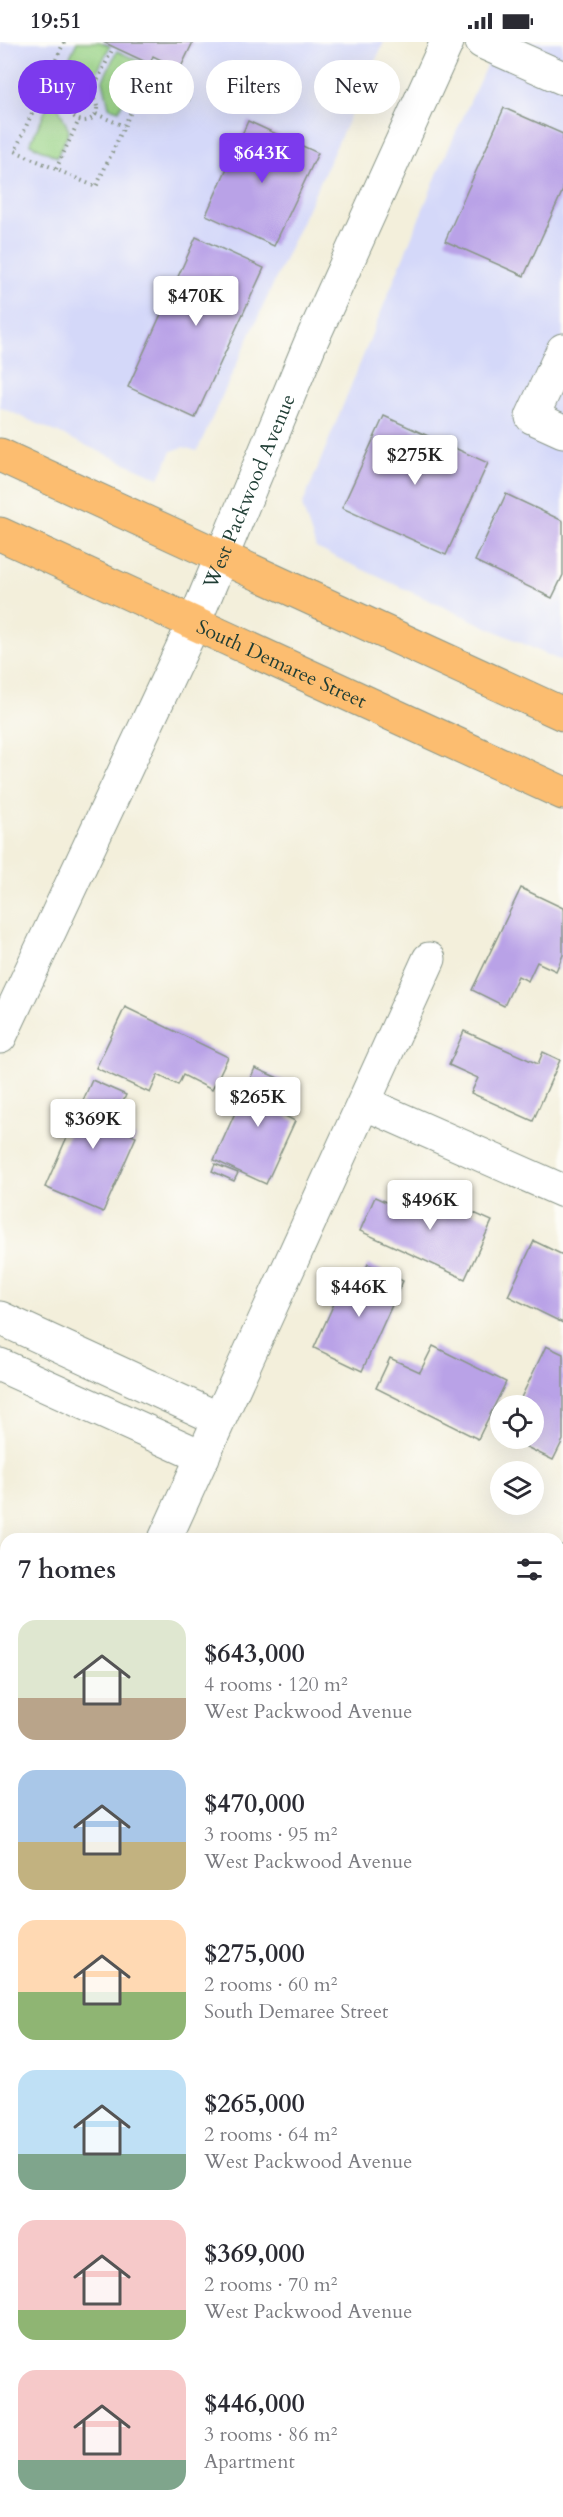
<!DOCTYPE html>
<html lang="en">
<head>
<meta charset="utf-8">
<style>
	body { margin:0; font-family:Cardo,serif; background:#f7f7f7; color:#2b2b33; height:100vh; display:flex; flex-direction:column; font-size:22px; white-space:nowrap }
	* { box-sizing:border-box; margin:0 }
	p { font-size:20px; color:#7c7c81 }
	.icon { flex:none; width:33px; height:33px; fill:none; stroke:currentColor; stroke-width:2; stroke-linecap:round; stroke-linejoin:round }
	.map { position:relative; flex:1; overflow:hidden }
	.side { position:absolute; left:0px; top:1491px; width:564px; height:984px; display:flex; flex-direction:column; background:#fff; border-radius:18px 18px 0 0; box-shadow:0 6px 24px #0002 }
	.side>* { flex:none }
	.banner { position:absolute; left:18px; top:18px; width:528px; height:54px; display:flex; gap:12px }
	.buttons { position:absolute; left:490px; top:1353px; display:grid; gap:12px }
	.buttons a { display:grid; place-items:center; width:54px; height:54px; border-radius:50%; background:#fff; box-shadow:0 6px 24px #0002; font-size:30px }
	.price { position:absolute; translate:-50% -51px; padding:0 14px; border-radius:6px; background:#fff; color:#222; font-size:20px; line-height:39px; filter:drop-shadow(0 2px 3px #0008) }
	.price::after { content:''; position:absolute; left:50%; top:36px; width:18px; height:14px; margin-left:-9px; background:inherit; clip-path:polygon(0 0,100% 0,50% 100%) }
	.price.selected { background:#7c3aed; color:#fff }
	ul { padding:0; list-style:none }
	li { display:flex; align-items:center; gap:18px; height:150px; padding:0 18px }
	li span { display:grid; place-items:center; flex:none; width:168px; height:120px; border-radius:18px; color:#555 }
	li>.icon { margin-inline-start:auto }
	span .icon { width:72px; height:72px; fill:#fffc; stroke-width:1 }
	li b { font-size:26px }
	h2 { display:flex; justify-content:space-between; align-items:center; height:72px; padding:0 18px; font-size:26px }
	.tag { padding:0 21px; border-radius:27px; background:#fff; box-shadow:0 6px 24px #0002; font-size:21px; line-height:54px }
	.tag.selected { background:#7c3aed; color:#fff }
	.status { display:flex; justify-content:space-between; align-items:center; height:42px; padding:0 30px; background:#fff; direction:ltr }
	.status svg { height:16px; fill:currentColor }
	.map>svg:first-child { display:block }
	.built { fill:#d4d8f9 }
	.green { fill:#99d386; stroke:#5c885d; stroke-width:1.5 }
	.building { fill:#b9a2e7 }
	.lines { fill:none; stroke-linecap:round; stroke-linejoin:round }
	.minor-casing { stroke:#899688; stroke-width:35 }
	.major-casing { stroke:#899688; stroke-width:35 }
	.path { stroke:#899688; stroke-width:4; stroke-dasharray:1.5 4.5; stroke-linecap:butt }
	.minor { stroke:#fff; stroke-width:33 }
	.major { stroke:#fcbd6f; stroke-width:33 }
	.labels { text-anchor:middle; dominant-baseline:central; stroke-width:4.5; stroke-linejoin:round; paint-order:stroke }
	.street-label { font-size:20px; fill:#1f3d34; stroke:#fdfcf7 }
</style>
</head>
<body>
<div class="status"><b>19:51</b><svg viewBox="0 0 49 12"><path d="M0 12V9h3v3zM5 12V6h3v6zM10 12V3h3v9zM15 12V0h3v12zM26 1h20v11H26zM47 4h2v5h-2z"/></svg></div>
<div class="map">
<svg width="563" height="2475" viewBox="0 0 563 2475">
	<rect width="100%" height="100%" fill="#fdfcf7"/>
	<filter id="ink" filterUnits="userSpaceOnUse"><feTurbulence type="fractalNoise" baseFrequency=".0167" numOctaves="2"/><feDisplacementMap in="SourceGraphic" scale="12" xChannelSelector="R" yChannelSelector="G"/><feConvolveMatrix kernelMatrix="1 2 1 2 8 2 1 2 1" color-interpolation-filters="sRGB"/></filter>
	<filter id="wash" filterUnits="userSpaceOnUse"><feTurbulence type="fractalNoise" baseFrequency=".008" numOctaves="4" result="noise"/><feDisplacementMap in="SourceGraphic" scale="24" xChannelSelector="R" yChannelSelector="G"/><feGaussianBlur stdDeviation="1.35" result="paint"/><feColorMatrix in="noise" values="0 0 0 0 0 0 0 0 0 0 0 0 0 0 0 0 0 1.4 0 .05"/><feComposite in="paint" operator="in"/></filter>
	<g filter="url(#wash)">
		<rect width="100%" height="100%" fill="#f3efdb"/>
		<!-- built -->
		<g class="built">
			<path d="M 0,0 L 384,0 L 197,409 L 183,405 L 172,409 L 159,436 L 0,365 Z"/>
			<path d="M 497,0 L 563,0 L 563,620 L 316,506 L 302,464 L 438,130 Z"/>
		</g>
		<!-- green -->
		<g class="green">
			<path d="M 77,0 L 100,0 L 110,4 L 94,36 L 67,46 L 57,42 Z"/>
			<path d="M 117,9 L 141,20 L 119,68 L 109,65 L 103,38 Z"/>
			<path d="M 49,61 L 59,66 L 69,89 L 57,115 L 30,102 Z"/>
		</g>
		<g id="blocks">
			<!-- building -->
			<g class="building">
				<path d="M 103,0 L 193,0 L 180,27 L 153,14 L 150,22 Z"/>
				<path d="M 504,66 L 563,92 L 563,148 L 524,234 L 445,199 Z"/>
				<path d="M 248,79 L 318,111 L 274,204 L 206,173 Z"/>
				<path d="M 196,195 L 264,226 L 195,376 L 128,345 Z"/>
				<path d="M 384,374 L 488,421 L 446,513 L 342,466 Z"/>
				<path d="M 506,452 L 563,479 L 563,533 L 552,556 L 475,519 Z"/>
				<path d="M 521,846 L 563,866 L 563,913 L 556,929 L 537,920 L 528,939 L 518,934 L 504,964 L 472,948 Z"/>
				<path d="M 125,965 L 228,1015 L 212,1048 L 183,1033 L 178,1043 L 158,1033 L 150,1051 L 96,1026 Z"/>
				<path d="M 464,989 L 538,1022 L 543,1010 L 560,1018 L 533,1079 L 471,1051 L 478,1036 L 449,1023 Z"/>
				<path d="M 255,1026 L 294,1043 L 281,1072 L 295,1079 L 266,1142 L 214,1118 Z"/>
				<path d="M 92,1038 L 126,1053 L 113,1084 L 136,1095 L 103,1170 L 45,1145 Z"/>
				<path d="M 215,1122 L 238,1131 L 234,1139 L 212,1129 Z"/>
				<path d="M 416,1145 L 492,1179 L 465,1237 L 360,1189 L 375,1155 L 405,1169 Z"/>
				<path d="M 534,1199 L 563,1213 L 563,1281 L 508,1254 Z"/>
				<path d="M 368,1222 L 403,1239 L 362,1329 L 314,1306 L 342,1244 L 355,1250 Z"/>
				<path d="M 433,1304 L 506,1340 L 478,1397 L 376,1346 L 390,1316 L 420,1330 Z"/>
				<path d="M 546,1304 L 563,1312 L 563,1398 L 553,1418 L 508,1396 L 534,1396 L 534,1364 L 517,1364 Z"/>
				<path d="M 558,1682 L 563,1684 L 563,1772 L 558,1769 Z"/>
				<path d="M 558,1923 L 563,1926 L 563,1979 L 558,1976 Z"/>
				<path d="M 558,2048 L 563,2050 L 563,2131 L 558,2141 Z"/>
				<path d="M 0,2059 L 6,2062 L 6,2104 L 0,2116 Z"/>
				<path d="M 0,2203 L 6,2206 L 6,2231 L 0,2245 Z"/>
				<path d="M 563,2404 L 563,2430 L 558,2428 L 558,2415 Z"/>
				<path d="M 558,2442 L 563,2444 L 563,2475 L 510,2475 L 513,2469 L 558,2469 Z"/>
				<path d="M 187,2469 L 245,2469 L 242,2475 L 184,2475 Z"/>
				<path d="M 297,2469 L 383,2469 L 395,2475 L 310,2475 Z"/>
			</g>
		</g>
	</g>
	<g filter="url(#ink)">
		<use href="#blocks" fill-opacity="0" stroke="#899688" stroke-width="1.5"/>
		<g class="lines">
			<defs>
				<g id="minor">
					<path d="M 482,0 L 563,36"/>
					<path d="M 563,308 L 532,375 L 563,389"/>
					<path id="s1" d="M 0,995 L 194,581 L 310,302 L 447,0"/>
					<path d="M 364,1061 L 563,1149"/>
					<path d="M 0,1276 L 219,1377"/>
					<path d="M 0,1323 L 203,1415"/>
					<path d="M 165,1497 L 429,917"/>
					<path d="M 558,1531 L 563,1520"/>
					<path d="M 558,1841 L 563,1843"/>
					<path d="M 0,1857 L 6,1844"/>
					<path d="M 0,2327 L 6,2329"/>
					<path d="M 123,2475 L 126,2469"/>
				</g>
				<g id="major">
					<path d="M 0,413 L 563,672"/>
					<path id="s2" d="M 0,492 L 563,751"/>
				</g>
			</defs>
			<!-- minor casing -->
			<use href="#minor" class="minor-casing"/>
			<!-- major casing -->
			<use href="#major" class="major-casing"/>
			<!-- path -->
			<g class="path">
				<path d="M 64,0 L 15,109 L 96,145 L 154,20"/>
				<path d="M 145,38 L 194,60"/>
				<path d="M 43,47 L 72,61"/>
				<circle cx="84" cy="66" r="13"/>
				<path d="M 90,54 L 113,6"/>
				<path d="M 96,72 L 124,84"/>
				<path d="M 56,127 L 79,78"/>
			</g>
			<!-- minor -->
			<use href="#minor" class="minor"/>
			<!-- major -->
			<use href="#major" class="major"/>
		</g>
	</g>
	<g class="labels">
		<!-- street labels -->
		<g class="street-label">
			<text stroke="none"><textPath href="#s1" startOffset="600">West Packwood Avenue</textPath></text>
			<text stroke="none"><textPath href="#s2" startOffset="310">South Demaree Street</textPath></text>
		</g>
	</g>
</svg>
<div class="buttons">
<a><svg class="icon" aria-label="locate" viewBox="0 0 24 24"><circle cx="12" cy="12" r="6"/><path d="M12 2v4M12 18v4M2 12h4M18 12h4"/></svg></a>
<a><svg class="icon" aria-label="layers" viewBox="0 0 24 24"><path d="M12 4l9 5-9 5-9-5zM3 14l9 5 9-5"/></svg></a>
</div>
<b class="price selected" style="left:262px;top:142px">$643K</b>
<b class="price" style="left:196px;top:285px">$470K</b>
<b class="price" style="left:415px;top:444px">$275K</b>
<b class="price" style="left:258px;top:1086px">$265K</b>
<b class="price" style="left:93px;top:1108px">$369K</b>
<b class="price" style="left:430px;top:1189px">$496K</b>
<b class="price" style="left:359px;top:1276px">$446K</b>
<div class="banner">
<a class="tag selected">Buy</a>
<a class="tag">Rent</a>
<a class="tag">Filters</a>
<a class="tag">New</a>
</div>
<section class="side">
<h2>7 homes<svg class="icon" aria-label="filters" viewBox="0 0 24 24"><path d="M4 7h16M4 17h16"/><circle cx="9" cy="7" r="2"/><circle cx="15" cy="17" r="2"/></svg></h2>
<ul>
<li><span style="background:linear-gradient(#dfe7d0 65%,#b9a48a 0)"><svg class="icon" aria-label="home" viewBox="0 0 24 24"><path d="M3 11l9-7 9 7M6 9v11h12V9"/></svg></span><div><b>$643,000</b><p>4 rooms · 120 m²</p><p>West Packwood Avenue</p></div></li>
<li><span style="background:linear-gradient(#a9c7e8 60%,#c2b280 0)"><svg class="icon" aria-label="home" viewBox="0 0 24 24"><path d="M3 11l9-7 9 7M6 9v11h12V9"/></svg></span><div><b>$470,000</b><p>3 rooms · 95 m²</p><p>West Packwood Avenue</p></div></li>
<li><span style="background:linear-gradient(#ffd9b3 60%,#8fb573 0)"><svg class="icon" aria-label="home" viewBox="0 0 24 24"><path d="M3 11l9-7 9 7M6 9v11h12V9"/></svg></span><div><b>$275,000</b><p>2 rooms · 60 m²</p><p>South Demaree Street</p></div></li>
<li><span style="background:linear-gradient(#bfe0f5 70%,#7fa58c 0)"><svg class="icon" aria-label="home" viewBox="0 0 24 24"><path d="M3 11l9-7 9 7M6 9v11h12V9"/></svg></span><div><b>$265,000</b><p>2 rooms · 64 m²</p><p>West Packwood Avenue</p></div></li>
<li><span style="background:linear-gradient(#f6c9c9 75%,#8fb573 0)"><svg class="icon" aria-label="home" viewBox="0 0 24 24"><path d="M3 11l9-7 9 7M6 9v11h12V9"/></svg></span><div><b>$369,000</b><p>2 rooms · 70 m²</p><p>West Packwood Avenue</p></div></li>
<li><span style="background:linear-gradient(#f6c9c9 75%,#7fa58c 0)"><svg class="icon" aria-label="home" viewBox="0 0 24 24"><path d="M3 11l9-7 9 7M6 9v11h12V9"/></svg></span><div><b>$446,000</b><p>3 rooms · 86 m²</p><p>Apartment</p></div></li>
</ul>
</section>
</div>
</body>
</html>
